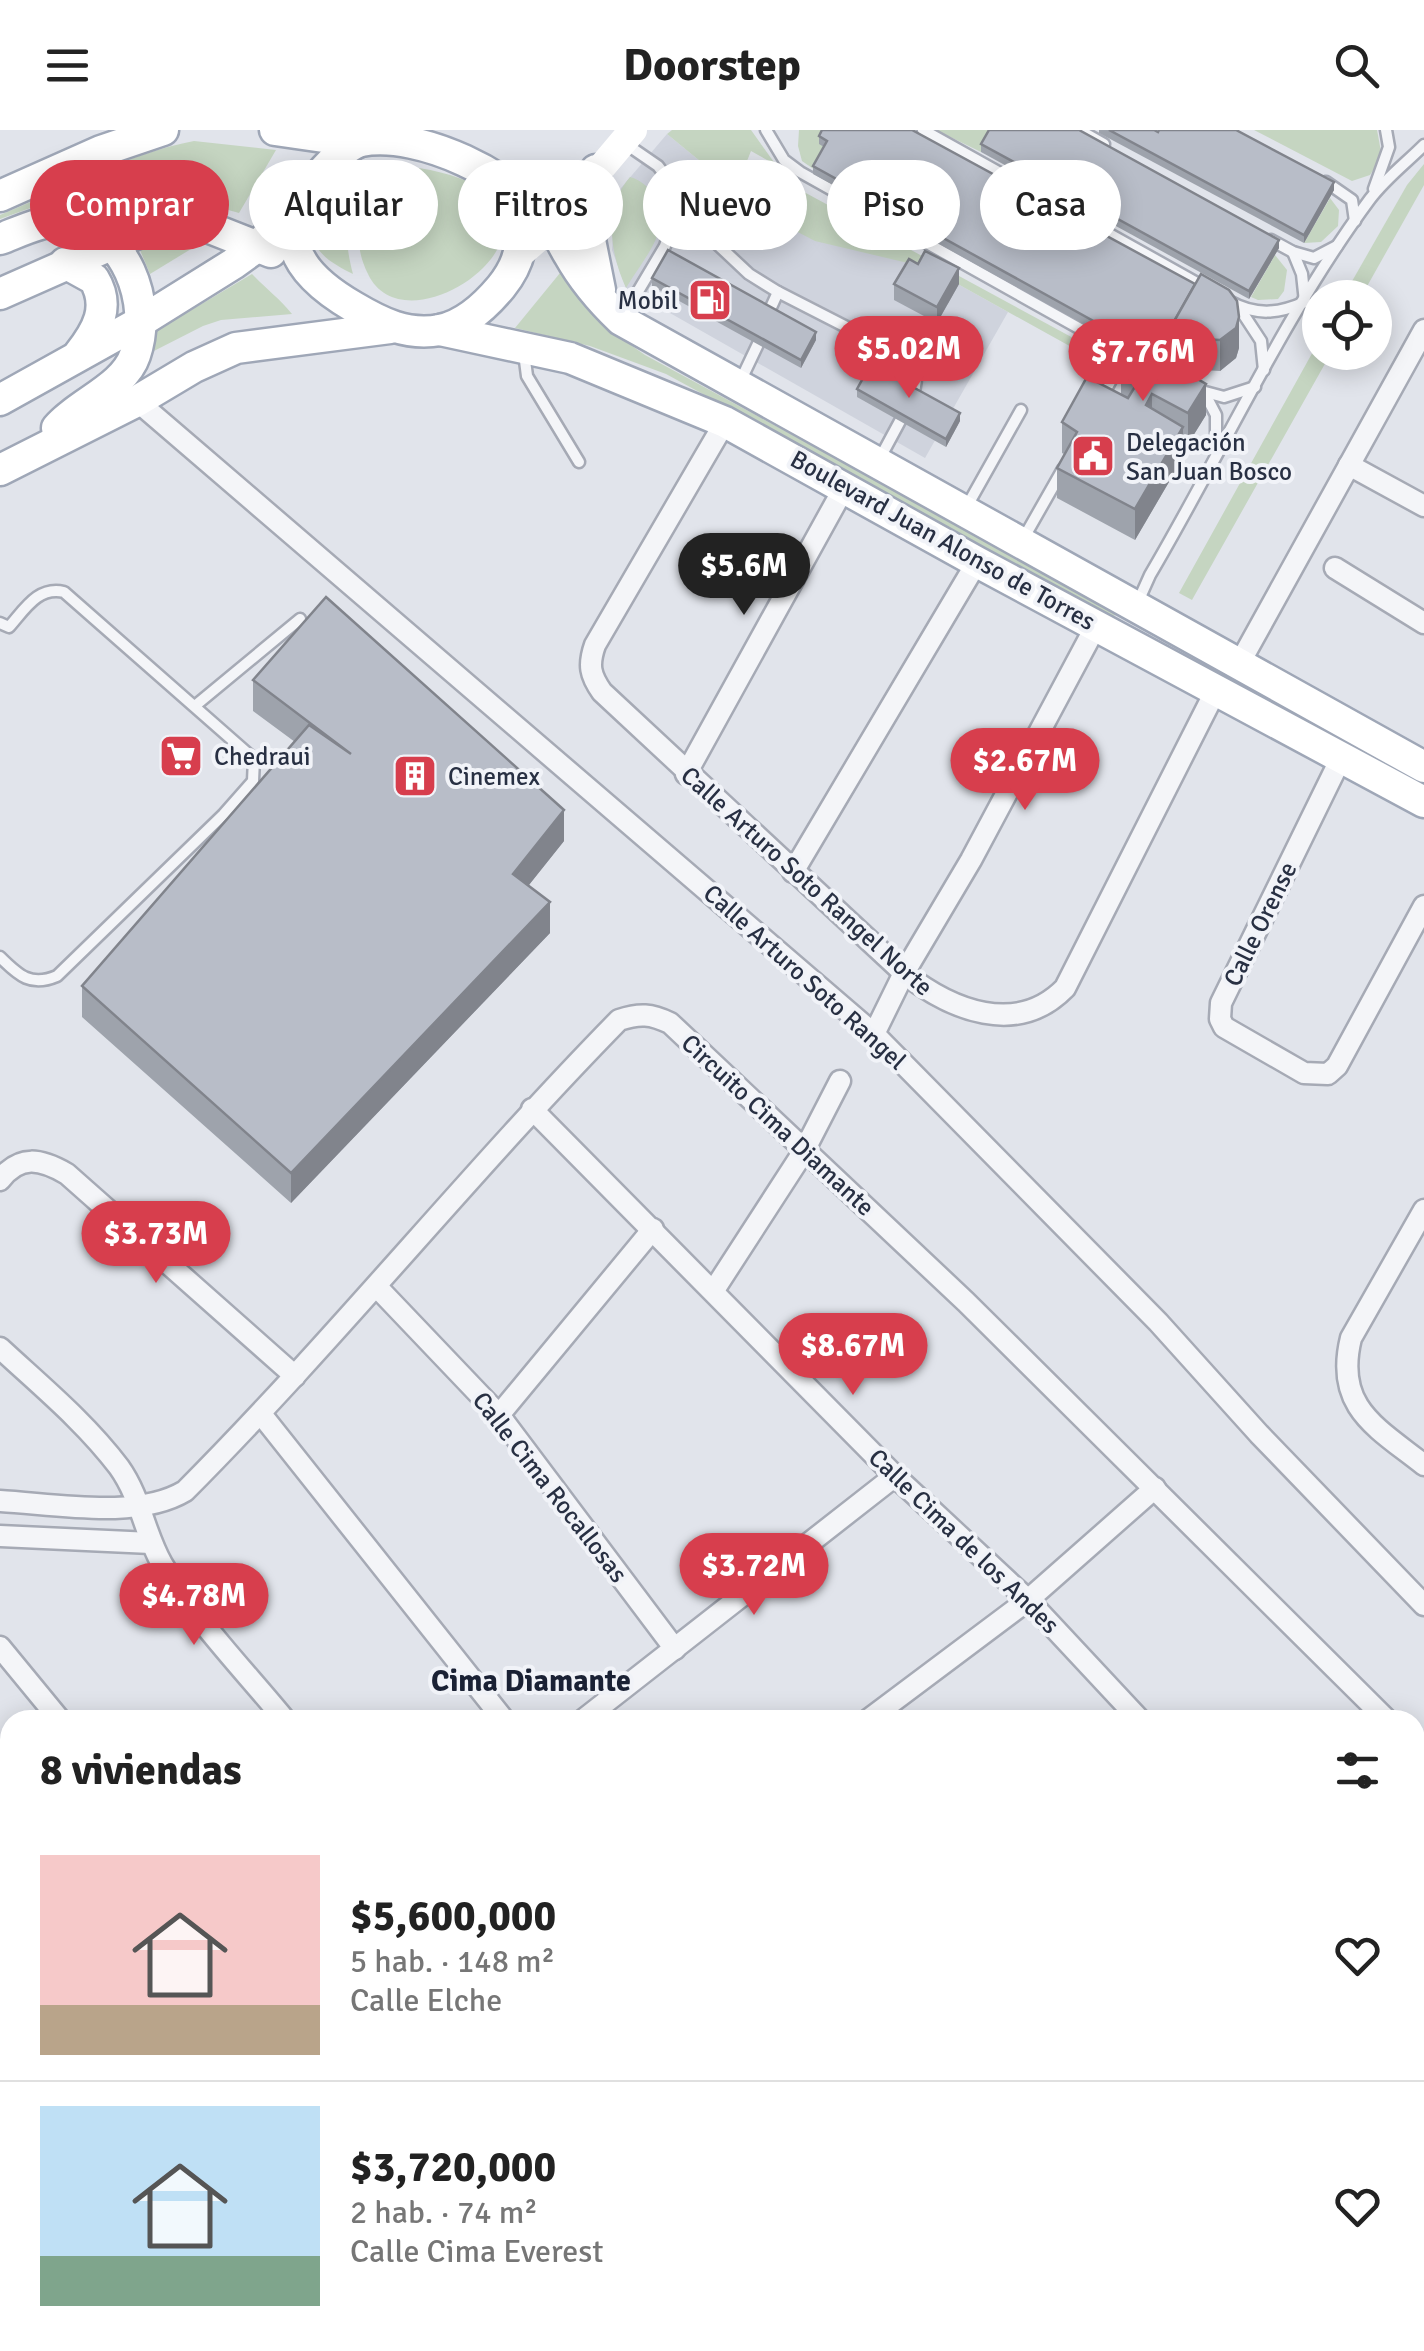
<!DOCTYPE html>
<html lang="es">
<head>
<meta charset="utf-8">
<style>
	body { margin:0; font-family:Signika,sans-serif; background:#f2f2f2; color:#222; height:100vh; display:flex; flex-direction:column; font-size:38px; white-space:nowrap }
	* { box-sizing:border-box; margin:0 }
	p { font-size:32px; color:#767676 }
	.icon { flex:none; width:55px; height:55px; fill:none; stroke:currentColor; stroke-width:2; stroke-linecap:round; stroke-linejoin:round }
	.map { position:relative; flex:1; overflow:hidden }
	.side { position:absolute; left:0px; top:1580px; width:1425px; height:642px; display:flex; flex-direction:column; background:#fff; border-radius:30px 30px 0 0; box-shadow:0 5px 25px #0003 }
	.side>* { flex:none }
	.top-card { position:absolute; left:30px; top:30px; width:1365px; height:90px; display:flex; gap:20px }
	.controls { position:absolute; left:1302px; top:150px; display:grid; gap:20px }
	.controls a { display:grid; place-items:center; width:90px; height:90px; border-radius:50%; background:#fff; box-shadow:0 5px 25px #0003; font-size:50px }
	.price { position:absolute; translate:-50% -85px; padding:0 22px; border-radius:35px; background:#d73e4d; color:#fff; font-size:32px; line-height:65px; filter:drop-shadow(0 2px 5px #0008) }
	.price::after { content:''; position:absolute; left:50%; top:60px; width:30px; height:22px; margin-left:-15px; background:inherit; clip-path:polygon(0 0,100% 0,50% 100%) }
	.price.active { background:#222; color:#fff }
	ul { padding:0; list-style:none }
	li { display:flex; align-items:center; gap:30px; height:250px; padding:0 40px }
	li+li { border-top:2px solid #e0e0e0 }
	li span { display:grid; place-items:center; flex:none; width:280px; height:200px; border-radius:0px; color:#555 }
	li>.icon { margin-inline-start:auto }
	span .icon { width:120px; height:120px; fill:#fffc; stroke-width:1 }
	li b { font-size:42px }
	h2 { display:flex; justify-content:space-between; align-items:center; height:120px; padding:0 40px; font-size:42px }
	.chip { padding:0 35px; border-radius:45px; background:#fff; box-shadow:0 5px 25px #0003; font-size:35px; line-height:90px }
	.chip.active { background:#d73e4d; color:#fff }
	header { display:flex; justify-content:space-between; align-items:center; height:130px; padding:0 40px; background:#fff; font-size:45px; font-weight:800 }
	.map>svg:first-child { display:block }
	.built { fill:#cfd3dd }
	.green { fill:#c5d5c1 }
	.lines { fill:none; stroke-linecap:round; stroke-linejoin:round }
	.lane-casing { stroke:#a6aab5; stroke-width:15 }
	.street-casing { stroke:#a6aab5; stroke-width:25 }
	.primary-casing { stroke:#9fa7b7; stroke-width:35 }
	.lane { stroke:#f4f5f8; stroke-width:10 }
	.street { stroke:#f4f5f8; stroke-width:20 }
	.secondary { stroke:#fff; stroke-width:28 }
	.primary { stroke:#fff; stroke-width:30 }
	.wall { fill:#9ea3ac }
	.shaded-wall { fill:#81848c }
	.building { fill:#b8bdc8; stroke:#81848c; stroke-width:2.5 }
	.labels { text-anchor:middle; dominant-baseline:central; stroke-width:8; stroke-linejoin:round; paint-order:stroke }
	.poi-label { font-size:25px; fill:#283043; stroke:#f1f3f8; text-anchor:start }
	.street-label { font-size:25px; fill:#283043; stroke:#f1f3f8 }
	.quarter-label { font-size:30px; font-weight:bold; fill:#1a2134; stroke:#f1f3f8 }
</style>
</head>
<body>
<header><svg class="icon" aria-label="menu" viewBox="0 0 24 24"><path d="M4 6h16M4 12h16M4 18h16"/></svg>Doorstep<svg class="icon" aria-label="search" viewBox="0 0 24 24"><circle cx="10" cy="10" r="6"/><path d="M15 15l6 6"/></svg></header>
<div class="map">
<svg width="1424" height="2221" viewBox="0 0 1424 2221">
	<rect width="100%" height="100%" fill="#e1e4eb"/>
	<!-- built -->
	<path class="built" d="M 667,4 L 767,86 L 929,138 L 1008,182 L 925,328 L 626,158 L 612,120 L 616,73 L 621,58 Z"/>
	<!-- green -->
	<g class="green">
		<path d="M 672,0 L 751,0 L 776,35 L 751,21 L 747,31 L 1206,280 L 1204,283 L 1111,239 L 929,138 L 815,111 L 767,86 L 667,4 Z"/>
		<path d="M 799,0 L 827,0 L 827,19 L 815,40 L 802,31 L 798,16 Z"/>
		<path d="M 936,0 L 993,0 L 981,22 Z"/>
		<path d="M 1254,0 L 1377,0 L 1382,27 L 1370,45 L 1352,51 Z"/>
		<path d="M 194,11 L 276,20 L 239,83 L 207,74 L 171,74 L 126,87 L 72,63 L 0,89 L 0,85 C 63,59 126,24 194,11 Z"/>
		<path d="M 1424,34 L 1424,55 L 1361,167 L 1343,167 L 1407,55 Z"/>
		<path d="M 377,36 L 398,37 C 353,68 338,89 353,144 C 339,137 323,129 315,114 C 297,80 349,44 377,36 Z"/>
		<path d="M 419,38 C 619,71 410,233 368,144 C 344,96 369,56 422,56 L 423,47 L 411,44 Z"/>
		<path d="M 630,47 C 641,50 648,57 655,66 C 676,95 641,132 626,158 C 610,123 603,78 630,47 Z"/>
		<path d="M 1330,68 L 1339,80 L 1338,96 L 1321,112 L 1304,113 Z"/>
		<path d="M 166,109 L 192,111 L 191,119 L 150,144 L 140,120 L 150,113 Z"/>
		<path d="M 1275,125 L 1287,140 L 1284,161 L 1278,169 L 1258,170 L 1251,167 Z"/>
		<path d="M 560,143 L 601,194 L 645,225 L 1115,480 L 1117,485 L 1112,486 L 666,244 L 590,216 L 515,198 Z"/>
		<path d="M 252,144 C 266,159 279,168 292,184 L 221,190 L 203,196 L 148,224 L 156,201 Z"/>
		<path d="M 1320,209 L 1320,222 L 1331,223 L 1192,470 L 1179,463 Z"/>
	</g>
	<g class="lines">
		<defs>
			<g id="lane">
				<path d="M 766,0 L 784,30 L 800,42 L 1143,234"/>
				<path d="M 923,0 L 1206,158"/>
				<path d="M 1079,0 L 1104,14"/>
				<path d="M 626,14 L 658,36 L 716,113 L 749,144 L 778,162 L 768,184"/>
				<path d="M 1326,52 L 1352,70 L 1355,91"/>
				<path d="M 1374,59 L 1389,17 L 1386,0"/>
				<path d="M 1271,110 L 1293,122 L 1314,128 L 1337,116"/>
				<path d="M 778,162 L 903,226 C 918,238 918,247 913,265"/>
				<path d="M 1229,171 C 1256,186 1278,184 1305,172 L 1302,144 L 1293,122"/>
				<path d="M 1240,179 L 1261,211 L 1264,240"/>
				<path d="M 624,185 L 665,116 L 681,65"/>
				<path d="M 524,223 L 527,246 L 579,332"/>
				<path d="M 739,254 L 758,214"/>
				<path d="M 1194,259 L 1224,267 L 1255,257"/>
				<path d="M 1205,264 L 1216,285 L 1216,320"/>
				<path d="M 1102,267 L 1125,224"/>
				<path d="M 879,330 L 900,291"/>
				<path d="M 966,378 L 1021,280"/>
				<path d="M 1022,411 L 1063,339"/>
				<path d="M 1137,474 L 1150,445 C 1223,321 1284,185 1370,69 C 1386,48 1406,33 1424,15"/>
				<path d="M 0,493 L 9,497 C 25,479 38,456 64,462 L 254,629 L 253,651 L 223,685 L 57,846 C 31,857 19,846 0,827"/>
				<path d="M 196,575 L 300,489"/>
			</g>
			<g id="street">
				<path d="M 137,271 L 874,904 L 1158,1192 L 1259,1304 L 1424,1475"/>
				<path d="M 725,292 L 595,515 C 588,535 590,545 602,562 L 904,843 C 951,880 1017,907 1065,858 L 1217,558"/>
				<path d="M 1349,335 L 1424,376"/>
				<path d="M 1335,438 L 1424,493"/>
				<path d="M 1238,536 L 1424,200"/>
				<path d="M 1341,628 L 1221,873 L 1220,889 L 1224,897 L 1304,943 L 1328,944 L 1337,936 L 1424,776"/>
				<path d="M 686,644 L 845,356"/>
				<path d="M 793,742 L 977,432"/>
				<path d="M 874,904 L 904,843 L 971,730 L 1097,494"/>
				<path d="M 532,979 L 895,1346 L 1028,1470 L 1140,1590"/>
				<path d="M 0,1050 C 20,1024 41,1029 67,1044 L 295,1246"/>
				<path d="M 1424,1080 L 1351,1208 C 1334,1277 1376,1297 1424,1335"/>
				<path d="M 377,1157 L 499,1285 L 675,1519"/>
				<path d="M 714,1160 L 804,1021 L 840,951"/>
				<path d="M 0,1218 C 41,1256 85,1292 119,1337 C 141,1368 144,1402 162,1434 C 195,1490 244,1540 285,1590"/>
				<path d="M 261,1284 L 504,1590"/>
				<path d="M 499,1285 L 653,1099"/>
				<path d="M 0,1371 C 55,1374 137,1390 185,1361 C 336,1209 470,1042 619,890 C 640,883 651,884 670,893 L 966,1172 L 1387,1590"/>
				<path d="M 0,1406 L 151,1413"/>
				<path d="M 0,1517 L 60,1590"/>
				<path d="M 583,1590 L 895,1346"/>
				<path d="M 868,1590 L 1028,1470 L 1155,1358"/>
				<path d="M 1415,1618 L 1424,1627"/>
				<path d="M 0,1782 L 10,1795"/>
				<path d="M 1415,1813 L 1424,1807"/>
				<path d="M 1415,2014 L 1424,2006"/>
				<path d="M 1415,2176 L 1424,2187"/>
				<path d="M 334,2212 L 340,2221"/>
				<path d="M 564,2212 L 571,2221"/>
				<path d="M 785,2212 L 791,2221"/>
				<path d="M 1270,2212 L 1277,2221"/>
				<path d="M 905,2221 L 916,2212"/>
				<path d="M 1150,2221 L 1161,2212"/>
			</g>
			<g id="primary">
				<path d="M 275,0 L 358,12"/>
				<path d="M 596,40 L 588,100 L 600,160"/>
				<path d="M 510,58 C 526,94 527,125 501,157 C 486,175 464,195 440,200 C 407,206 381,193 354,177 C 290,140 270,98 325,39 C 334,29 348,15 361,11 C 422,0 512,47 550,92 C 558,102 562,114 569,125 C 583,150 601,171 621,190 L 1424,637"/>
				<path d="M 0,66 L 101,21 L 163,0"/>
				<path d="M 0,109 C 21,101 44,89 67,91 C 126,99 153,173 135,225 C 124,258 78,273 57,298"/>
				<path d="M 65,133 L 94,149 C 111,177 97,201 79,224"/>
				<path d="M 0,164 L 156,95 L 205,96 L 271,122"/>
				<path d="M 440,200 L 570,228 L 725,292 L 977,432 L 1424,672"/>
				<path d="M 0,270 L 140,192 L 233,134 L 258,116 L 295,77"/>
				<path d="M 0,340 L 137,271 L 194,237 L 236,218 L 390,198"/>
			</g>
		</defs>
		<!-- lane casing -->
		<use href="#lane" class="lane-casing"/>
		<!-- street casing -->
		<use href="#street" class="street-casing"/>
		<!-- primary casing -->
		<use href="#primary" class="primary-casing"/>
		<!-- lane -->
		<use href="#lane" class="lane"/>
		<!-- street -->
		<use href="#street" class="street"/>
		<!-- secondary -->
		<g class="secondary">
			<path d="M 521,123 L 553,95 L 633,0"/>
			<path d="M 0,1962 L 10,1975"/>
			<path d="M 0,2003 L 10,2016"/>
			<path d="M 161,2212 L 167,2221"/>
			<path d="M 195,2212 L 201,2221"/>
		</g>
		<!-- primary -->
		<use href="#primary" class="primary"/>
	</g>
	<!-- wall -->
	<g class="wall">
		<path d="M 1099,0 L 1154,0 L 1334,60 L 1304,113 L 1099,3 Z"/>
		<path d="M 819,6 L 1239,218 L 1236,228 L 1220,241 L 1202,240 L 1187,233 L 1183,240 L 1206,285 L 1188,314 L 1183,311 L 1183,328 L 1135,410 L 1057,368 L 1057,338 L 1064,324 L 1062,323 L 1062,292 L 1121,265 L 1121,246 L 1134,222 L 813,44 L 813,36 L 824,17 L 819,14 Z"/>
		<path d="M 981,14 L 1279,118 L 1249,169 L 981,22 Z"/>
		<path d="M 918,134 L 959,154 L 937,193 L 894,170 L 894,154 Z"/>
		<path d="M 652,148 L 816,210 L 801,238 L 652,156 Z"/>
		<path d="M 857,259 L 960,291 L 946,317 L 857,267 Z"/>
		<path d="M 253,550 L 564,711 L 528,756 L 550,803 L 291,1073 L 82,887 L 82,856 L 295,612 L 253,581 Z"/>
	</g>
	<!-- shaded-wall -->
	<g class="shaded-wall">
		<path d="M 1334,52 L 1334,60 L 1304,113 L 1304,105 Z"/>
		<path d="M 1279,110 L 1279,118 L 1249,169 L 1249,161 Z"/>
		<path d="M 959,138 L 959,154 L 937,193 L 937,177 Z"/>
		<path d="M 1239,187 L 1239,218 L 1236,228 L 1220,241 L 1220,210 Z"/>
		<path d="M 816,202 L 816,210 L 801,238 L 801,230 Z"/>
		<path d="M 1187,202 L 1187,233 L 1170,264 L 1170,233 Z"/>
		<path d="M 1206,254 L 1206,285 L 1188,314 L 1188,283 Z"/>
		<path d="M 1152,264 L 1152,295 L 1146,275 Z"/>
		<path d="M 960,283 L 960,291 L 946,317 L 946,309 Z"/>
		<path d="M 1183,297 L 1183,328 L 1135,410 L 1135,379 Z"/>
		<path d="M 564,680 L 564,711 L 513,775 L 513,744 Z"/>
		<path d="M 550,772 L 550,803 L 291,1073 L 291,1043 Z"/>
	</g>
	<!-- building -->
	<g class="building">
		<path d="M 822,0 L 912,0 L 1195,154 L 1155,225 L 813,36 L 827,11 L 819,6 Z"/>
		<path d="M 989,0 L 1079,0 L 1279,110 L 1249,161 L 981,14 Z"/>
		<path d="M 1109,0 L 1154,0 L 1158,2 L 1159,0 L 1236,0 L 1334,52 L 1304,105 Z"/>
		<path d="M 668,120 L 816,202 L 801,230 L 652,148 Z"/>
		<path d="M 925,121 L 959,138 L 937,177 L 894,154 L 909,129 L 918,134 Z"/>
		<path d="M 1201,144 L 1229,160 L 1237,171 L 1239,187 L 1236,198 L 1220,210 L 1202,209 L 1187,202 L 1170,233 L 1206,254 L 1188,283 L 1152,264 L 1146,275 L 1183,297 L 1135,379 L 1057,338 L 1077,302 L 1062,292 L 1087,247 L 1128,268 L 1136,255 L 1121,246 L 1135,221 L 1139,216 L 1155,225 Z"/>
		<path d="M 871,234 L 960,283 L 946,309 L 857,259 Z"/>
		<path d="M 326,467 L 564,680 L 513,744 L 550,772 L 291,1043 L 82,856 L 309,595 L 351,624 L 253,550 Z"/>
	</g>
	<!-- icons -->
	<defs>
		<symbol id="fuel-square" viewBox="-11 -11 22 22"><rect x="-9" y="-9" width="18" height="18" rx="4" fill="#d73e4d" stroke="#f1f3f8"/><path d="M-5.5-6h7V0h2V4h1.3V-2.5L3-4.5l.8-.8L6-3V5H2.5V1h-1V6h-7ZM-4.2-4.7v3.2H.2V-4.7Z" fill="#fff"/></symbol>
		<symbol id="civic-square" viewBox="-11 -11 22 22"><rect x="-9" y="-9" width="18" height="18" rx="4" fill="#d73e4d" stroke="#f1f3f8"/><path d="M-.6-6.5H3V-4.5H.6V-3L4-1V1h2V6H-6V1h2V-1L-.6-3ZM-1.2 2.5V6h2.4V2.5Z" fill="#fff"/></symbol>
		<symbol id="supermarket-square" viewBox="-11 -11 22 22"><rect x="-9" y="-9" width="18" height="18" rx="4" fill="#d73e4d" stroke="#f1f3f8"/><path d="M-6-5.5h2.5l.6 2H6L4.5 2H-2.5L-4.4-4H-6ZM-1.5 3.2a1.3 1.3 0 1 0 .1 0ZM3 3.2a1.3 1.3 0 1 0 .1 0Z" fill="#fff"/></symbol>
		<symbol id="building-square" viewBox="-11 -11 22 22"><rect x="-9" y="-9" width="18" height="18" rx="4" fill="#d73e4d" stroke="#f1f3f8"/><path d="M-4-6H4V6H1V3H-1V6H-4ZM-2.5-4.3h1.7v1.8h-1.7ZM.8-4.3h1.7v1.8H.8ZM-2.5-1h1.7V.8h-1.7ZM.8-1h1.7V.8H.8Z" fill="#fff"/></symbol>
	</defs>
	<g fill-rule="evenodd">
		<use href="#fuel-square" x="685" y="145" width="50" height="50"/>
		<use href="#civic-square" x="1068" y="301" width="50" height="50"/>
		<use href="#supermarket-square" x="156" y="601" width="50" height="50"/>
		<use href="#building-square" x="390" y="621" width="50" height="50"/>
	</g>
	<g class="labels">
		<!-- poi labels -->
		<g class="poi-label">
			<text x="678" y="170" text-anchor="end">Mobil</text>
			<text x="1126" y="312">Delegación<tspan x="1126" dy="29">San Juan Bosco</tspan></text>
			<text x="214" y="626">Chedraui</text>
			<text x="448" y="646">Cinemex</text>
		</g>
		<!-- street labels -->
		<g class="street-label">
			<text transform="translate(943 410) rotate(29)">Boulevard Juan Alonso de Torres</text>
			<text transform="translate(807 751) rotate(42)">Calle Arturo Soto Rangel Norte</text>
			<text transform="translate(1260 794) rotate(-64)">Calle Orense</text>
			<text transform="translate(805 847) rotate(42)">Calle Arturo Soto Rangel</text>
			<text transform="translate(778 995) rotate(43)">Circuito Cima Diamante</text>
			<text transform="translate(550 1357) rotate(52)">Calle Cima Rocallosas</text>
			<text transform="translate(964 1411) rotate(44)">Calle Cima de los Andes</text>
		</g>
		<!-- quarter labels -->
		<g class="quarter-label">
			<text x="531" y="1551">Cima Diamante</text>
		</g>
	</g>
</svg>
<div class="controls">
<a><svg class="icon" aria-label="locate" viewBox="0 0 24 24"><circle cx="12" cy="12" r="6"/><path d="M12 2v4M12 18v4M2 12h4M18 12h4"/></svg></a>
</div>
<b class="price" style="left:909px;top:271px">$5.02M</b>
<b class="price" style="left:1143px;top:274px">$7.76M</b>
<b class="price active" style="left:744px;top:488px">$5.6M</b>
<b class="price" style="left:1025px;top:683px">$2.67M</b>
<b class="price" style="left:156px;top:1156px">$3.73M</b>
<b class="price" style="left:853px;top:1268px">$8.67M</b>
<b class="price" style="left:754px;top:1488px">$3.72M</b>
<b class="price" style="left:194px;top:1518px">$4.78M</b>
<div class="top-card">
<a class="chip active">Comprar</a>
<a class="chip">Alquilar</a>
<a class="chip">Filtros</a>
<a class="chip">Nuevo</a>
<a class="chip">Piso</a>
<a class="chip">Casa</a>
</div>
<section class="side">
<h2>8 viviendas<svg class="icon" aria-label="filters" viewBox="0 0 24 24"><path d="M4 7h16M4 17h16"/><circle cx="9" cy="7" r="2"/><circle cx="15" cy="17" r="2"/></svg></h2>
<ul>
<li><span style="background:linear-gradient(#f6c9c9 75%,#b9a48a 0)"><svg class="icon" aria-label="home" viewBox="0 0 24 24"><path d="M3 11l9-7 9 7M6 9v11h12V9"/></svg></span><div><b>$5,600,000</b><p>5 hab. · 148 m²</p><p>Calle Elche</p></div><svg class="icon" aria-label="heart" viewBox="0 0 24 24"><path d="M12 20l-8-8c-3-5 5-10 8-4 3-6 11-1 8 4z"/></svg></li>
<li><span style="background:linear-gradient(#bfe0f5 75%,#7fa58c 0)"><svg class="icon" aria-label="home" viewBox="0 0 24 24"><path d="M3 11l9-7 9 7M6 9v11h12V9"/></svg></span><div><b>$3,720,000</b><p>2 hab. · 74 m²</p><p>Calle Cima Everest</p></div><svg class="icon" aria-label="heart" viewBox="0 0 24 24"><path d="M12 20l-8-8c-3-5 5-10 8-4 3-6 11-1 8 4z"/></svg></li>
</ul>
</section>
</div>
</body>
</html>
